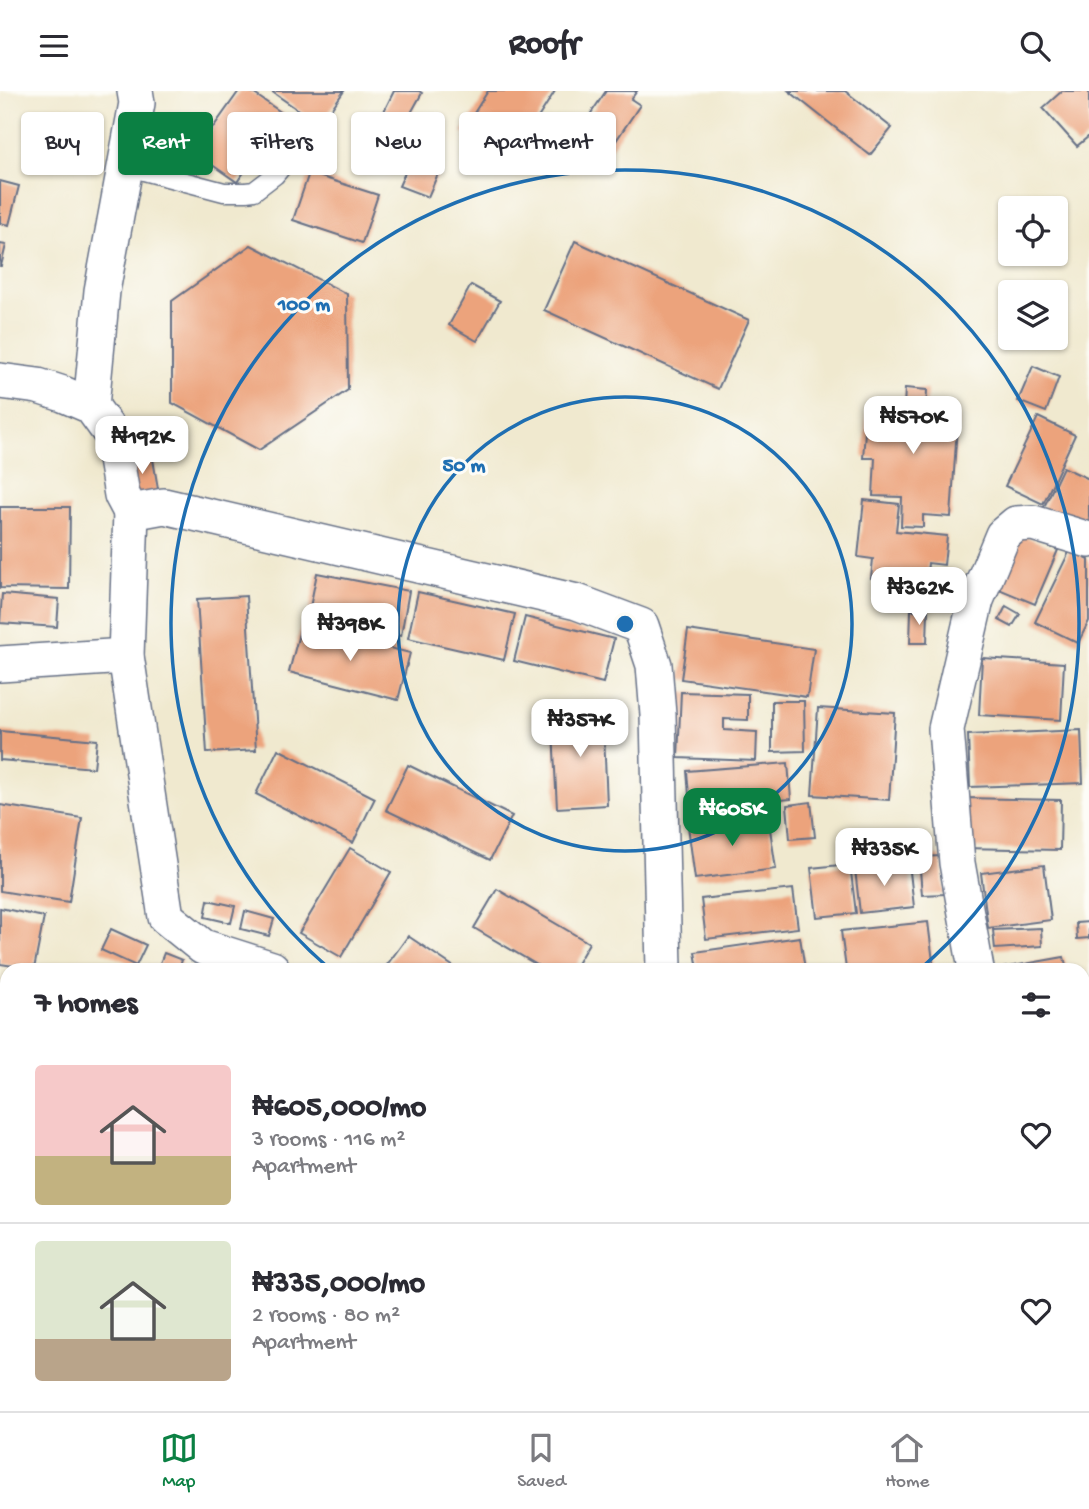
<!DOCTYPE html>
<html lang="en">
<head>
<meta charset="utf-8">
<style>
	body { margin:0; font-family:"Gochi Hand",sans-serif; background:#f7f7f7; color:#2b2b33; height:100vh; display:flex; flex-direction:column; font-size:26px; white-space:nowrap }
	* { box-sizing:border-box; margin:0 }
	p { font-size:23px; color:#7c7c81 }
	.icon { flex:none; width:38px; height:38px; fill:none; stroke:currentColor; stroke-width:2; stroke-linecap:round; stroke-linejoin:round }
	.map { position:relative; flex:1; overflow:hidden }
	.panel { position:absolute; left:0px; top:872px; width:1090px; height:450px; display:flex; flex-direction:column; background:#fff; border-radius:21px 21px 0 0; box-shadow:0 2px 5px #0004 }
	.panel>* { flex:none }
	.hud { position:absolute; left:21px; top:21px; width:700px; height:63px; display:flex; gap:14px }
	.controls { position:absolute; left:998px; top:105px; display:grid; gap:14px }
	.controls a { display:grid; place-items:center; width:70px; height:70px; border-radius:7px; background:#fff; box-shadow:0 2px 5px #0004; font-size:35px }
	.price { position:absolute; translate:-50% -60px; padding:0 16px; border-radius:14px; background:#fff; color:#222; font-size:23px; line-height:46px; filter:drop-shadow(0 2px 4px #0008) }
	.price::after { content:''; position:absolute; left:50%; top:42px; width:21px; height:16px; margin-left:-10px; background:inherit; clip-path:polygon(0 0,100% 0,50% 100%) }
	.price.selected { background:#0b8043; color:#fff }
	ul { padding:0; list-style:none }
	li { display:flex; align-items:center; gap:21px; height:175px; padding:0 35px }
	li+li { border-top:2px solid #e1e1e2 }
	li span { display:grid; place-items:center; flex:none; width:196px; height:140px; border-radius:7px; color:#555 }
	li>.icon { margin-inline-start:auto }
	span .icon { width:84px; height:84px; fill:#fffc; stroke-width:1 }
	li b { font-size:30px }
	h2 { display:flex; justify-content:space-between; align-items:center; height:84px; padding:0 35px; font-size:30px }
	.pill { padding:0 24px; border-radius:7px; background:#fff; box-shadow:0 2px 5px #0004; font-size:24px; line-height:63px }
	.pill.selected { background:#0b8043; color:#fff }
	header { display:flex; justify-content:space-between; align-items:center; height:91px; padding:0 35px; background:#fff; font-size:32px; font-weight:800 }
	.menu { display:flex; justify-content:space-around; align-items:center; height:98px; border-top:2px solid #e1e1e2; background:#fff; font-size:19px; color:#7c7c81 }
	.menu a { display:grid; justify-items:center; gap:4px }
	.menu .selected { color:#0b8043 }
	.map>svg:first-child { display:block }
	.building { fill:#eca37c }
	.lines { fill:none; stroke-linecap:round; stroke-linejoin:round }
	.lane-casing { stroke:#667086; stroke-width:21 }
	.street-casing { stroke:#667086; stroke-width:38 }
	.lane { stroke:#fff; stroke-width:18 }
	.street { stroke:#fff; stroke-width:35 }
	.ring { fill:none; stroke:#1f6fb2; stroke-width:3.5 }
	.centre { fill:#1f6fb2; stroke:#fdfcf7; stroke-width:3.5 }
	.ring-label { font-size:21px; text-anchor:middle; font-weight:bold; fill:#1f6fb2; stroke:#fdfcf7; stroke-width:6; stroke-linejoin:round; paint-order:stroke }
</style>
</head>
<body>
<header><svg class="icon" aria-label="menu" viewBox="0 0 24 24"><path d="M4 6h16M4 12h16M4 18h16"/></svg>Roofr<svg class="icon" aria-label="search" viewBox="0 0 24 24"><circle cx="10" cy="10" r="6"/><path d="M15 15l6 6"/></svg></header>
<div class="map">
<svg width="1089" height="1320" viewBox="0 0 1089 1320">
	<rect width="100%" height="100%" fill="#fdfcf7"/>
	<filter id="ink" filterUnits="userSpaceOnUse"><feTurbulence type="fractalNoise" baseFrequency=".0143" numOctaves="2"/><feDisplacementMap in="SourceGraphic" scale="14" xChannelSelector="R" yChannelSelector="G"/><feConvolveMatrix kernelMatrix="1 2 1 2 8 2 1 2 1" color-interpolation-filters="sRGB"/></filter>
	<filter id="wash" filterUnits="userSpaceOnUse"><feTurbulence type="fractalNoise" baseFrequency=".00686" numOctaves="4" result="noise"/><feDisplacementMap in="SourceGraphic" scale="28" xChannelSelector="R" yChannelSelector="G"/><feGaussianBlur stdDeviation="1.57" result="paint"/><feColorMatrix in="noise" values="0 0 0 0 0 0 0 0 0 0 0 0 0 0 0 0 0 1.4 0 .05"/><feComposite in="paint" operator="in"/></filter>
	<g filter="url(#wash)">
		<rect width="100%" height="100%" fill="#f0e9cf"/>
		<g id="blocks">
			<!-- building -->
			<g class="building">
				<path d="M 239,0 L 250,0 L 285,24 L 237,91 L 195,62 Z"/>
				<path d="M 271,0 L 344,0 L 320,34 Z"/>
				<path d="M 394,0 L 419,0 L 422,2 L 406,31 L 384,20 Z"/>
				<path d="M 488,0 L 555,0 L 510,71 L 462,41 Z"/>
				<path d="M 606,0 L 637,0 L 631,8 L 640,14 L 607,63 L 577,43 Z"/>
				<path d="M 789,0 L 845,0 L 892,37 L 870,64 Z"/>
				<path d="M 1062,0 L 1089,0 L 1089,45 L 1077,55 L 1043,17 Z"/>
				<path d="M 412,66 L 440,78 L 428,106 L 399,95 Z"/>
				<path d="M 309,82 L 378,104 L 362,152 L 293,129 Z"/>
				<path d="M 0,90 L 19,95 L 9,134 L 0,132 Z"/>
				<path d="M 1045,107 L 1055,117 L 1016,117 L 1016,109 Z"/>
				<path d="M 1055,118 L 1063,127 L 1055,142 Z"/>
				<path d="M 575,150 L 749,229 L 718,298 L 544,219 Z"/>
				<path d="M 0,153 L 6,154 L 1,175 L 0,175 Z"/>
				<path d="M 251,154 L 347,203 L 348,299 L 259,359 L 172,312 L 172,210 Z"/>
				<path d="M 471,194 L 500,210 L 477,250 L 449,234 Z"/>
				<path d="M 1033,275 L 1059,286 L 1046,321 L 1018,310 Z"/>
				<path d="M 905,297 L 927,299 L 926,318 L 958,320 L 951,426 L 923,424 L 923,436 L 901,435 L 902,406 L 873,405 L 875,367 L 863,367 L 867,314 L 904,316 Z"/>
				<path d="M 1038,326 L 1075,344 L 1043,413 L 1005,395 Z"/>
				<path d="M 152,362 L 159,404 L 133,408 L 126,366 Z"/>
				<path d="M 1063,376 L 1089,388 L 1089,440 L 1043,418 Z"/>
				<path d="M 864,409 L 899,413 L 896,440 L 947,445 L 944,474 L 928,472 L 926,493 L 871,487 L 873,468 L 858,466 Z"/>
				<path d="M 0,416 L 70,416 L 69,498 L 0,497 Z"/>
				<path d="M 1017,442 L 1058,459 L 1035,513 L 994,496 Z"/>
				<path d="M 1070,459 L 1089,469 L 1089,530 L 1078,552 L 1035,531 Z"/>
				<path d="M 317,482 L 409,500 L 401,545 L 308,526 Z"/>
				<path d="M 418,501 L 515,523 L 504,569 L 408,547 Z"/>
				<path d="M 2,503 L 59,508 L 57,536 L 0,532 Z"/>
				<path d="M 246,505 L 256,659 L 207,662 L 197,508 Z"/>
				<path d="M 1006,515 L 1020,523 L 1012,536 L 999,529 Z"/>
				<path d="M 911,519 L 928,519 L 927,552 L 910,552 Z"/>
				<path d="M 525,526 L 614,548 L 603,592 L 514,570 Z"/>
				<path d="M 301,535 L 410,562 L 398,609 L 289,581 Z"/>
				<path d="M 688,539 L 814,558 L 807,606 L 681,588 Z"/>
				<path d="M 982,567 L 1064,572 L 1061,629 L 979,624 Z"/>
				<path d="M 681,601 L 748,603 L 748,629 L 724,628 L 724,639 L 757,641 L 756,670 L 678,667 Z"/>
				<path d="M 772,610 L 804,610 L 805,660 L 772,661 Z"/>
				<path d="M 818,617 L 895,622 L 889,709 L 812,704 Z"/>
				<path d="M 603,619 L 607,714 L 557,717 L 552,621 Z"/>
				<path d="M 1081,639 L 1083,692 L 970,696 L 968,644 Z"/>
				<path d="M 0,640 L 97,649 L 94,677 L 0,669 Z"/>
				<path d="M 278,658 L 375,707 L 353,752 L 256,703 Z"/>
				<path d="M 788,672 L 791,708 L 690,716 L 687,680 Z"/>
				<path d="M 408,674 L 512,725 L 490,769 L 386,719 Z"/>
				<path d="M 963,707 L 1061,709 L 1060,759 L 962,757 Z"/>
				<path d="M 811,711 L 815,746 L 790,748 L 787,714 Z"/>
				<path d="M 0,714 L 82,727 L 69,811 L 0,800 Z"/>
				<path d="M 768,725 L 776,778 L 695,788 L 688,735 Z"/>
				<path d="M 350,757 L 391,781 L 341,866 L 299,842 Z"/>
				<path d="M 941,765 L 944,803 L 922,804 L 919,766 Z"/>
				<path d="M 909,772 L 914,816 L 860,822 L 855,778 Z"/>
				<path d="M 850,773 L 856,822 L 817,826 L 811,777 Z"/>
				<path d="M 1044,774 L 1051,829 L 988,837 L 981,782 Z"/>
				<path d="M 497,798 L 589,852 L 574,878 L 544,878 L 474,837 Z"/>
				<path d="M 793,798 L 798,837 L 706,848 L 701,808 Z"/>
				<path d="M 208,809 L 235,815 L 231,832 L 205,826 Z"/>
				<path d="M 0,817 L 44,826 L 34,878 L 0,873 Z"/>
				<path d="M 245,820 L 274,828 L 269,845 L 241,838 Z"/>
				<path d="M 928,831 L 934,878 L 846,878 L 841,840 Z"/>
				<path d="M 1089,831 L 1089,847 L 1077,848 L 1076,832 Z"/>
				<path d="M 1041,837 L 1042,855 L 995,858 L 993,839 Z"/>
				<path d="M 111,838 L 146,854 L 136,875 L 101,859 Z"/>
				<path d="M 408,845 L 457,878 L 384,878 Z"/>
				<path d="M 800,846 L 805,878 L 698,878 L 695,861 Z"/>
				<path d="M 164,862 L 182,869 L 179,878 L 158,877 Z"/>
				<path d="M 1064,866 L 1067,878 L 1002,878 L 1002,877 Z"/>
				<path d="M 1083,939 L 1089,960 L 1089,990 L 1083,991 Z"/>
				<path d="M 1089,1010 L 1089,1069 L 1083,1071 L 1083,1012 Z"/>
				<path d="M 1089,1083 L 1089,1137 L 1083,1139 L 1083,1085 Z"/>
				<path d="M 1089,1166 L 1089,1249 L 1083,1250 L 1083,1167 Z"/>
				<path d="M 1089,1260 L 1089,1293 L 1083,1294 L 1083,1261 Z"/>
				<path d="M 7,1265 L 7,1314 L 18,1315 L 0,1320 L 0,1267 Z"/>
				<path d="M 125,1314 L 155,1314 L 156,1320 L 126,1320 Z"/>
				<path d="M 231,1314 L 256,1314 L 258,1319 L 270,1314 L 326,1314 L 328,1320 L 233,1320 Z"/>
				<path d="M 574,1314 L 614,1314 L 615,1317 L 606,1320 L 577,1320 Z"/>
				<path d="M 640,1314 L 664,1314 L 666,1320 L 626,1320 Z"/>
				<path d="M 769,1314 L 812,1314 L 812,1315 L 790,1320 L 770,1320 Z"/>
				<path d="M 963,1314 L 1028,1314 L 1028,1320 L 943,1320 L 943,1315 Z"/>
			</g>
		</g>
	</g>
	<g filter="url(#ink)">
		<use href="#blocks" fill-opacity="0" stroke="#667086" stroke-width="2"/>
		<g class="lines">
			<defs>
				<g id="lane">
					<path d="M 125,75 L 224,101 L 246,101 L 254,100 L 275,84 L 308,44"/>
					<path d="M 0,1200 L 7,1196"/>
				</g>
				<g id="street">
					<path d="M 0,290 L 38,295 L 63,303 L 91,315 L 112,344 L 122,404 L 131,421 L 164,415 L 577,511 L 641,535 L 654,574 L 658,624 L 664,878"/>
					<path d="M 91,315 L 102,200 L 137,12 L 135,0"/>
					<path d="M 131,421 L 126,565 L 166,826 L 203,856 L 272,878"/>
					<path d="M 0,573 L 126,565"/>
					<path d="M 976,878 L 957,772 L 946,638 L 976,509 L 1003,444 L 1016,433 L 1033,432 L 1089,449"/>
					<path d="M 756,1314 L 758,1320"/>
				</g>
			</defs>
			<!-- lane casing -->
			<use href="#lane" class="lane-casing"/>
			<!-- street casing -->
			<use href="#street" class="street-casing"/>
			<!-- lane -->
			<use href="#lane" class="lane"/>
			<!-- street -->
			<use href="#street" class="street"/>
		</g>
	</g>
	<!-- distance rings -->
	<g class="ring">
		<circle cx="625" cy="533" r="227"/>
		<path d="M330 878A454 454 0 1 1 920 878"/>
	</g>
	<circle cx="625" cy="533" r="10" class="centre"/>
	<g class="ring-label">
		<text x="304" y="219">100 m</text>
		<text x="464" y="380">50 m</text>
	</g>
</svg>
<div class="controls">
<a><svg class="icon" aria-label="locate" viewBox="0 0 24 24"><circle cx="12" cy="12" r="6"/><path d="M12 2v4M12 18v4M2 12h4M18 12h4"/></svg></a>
<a><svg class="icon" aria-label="layers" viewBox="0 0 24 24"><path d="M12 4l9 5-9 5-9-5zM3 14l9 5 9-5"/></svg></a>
</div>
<b class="price" style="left:913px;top:365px">₦570K</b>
<b class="price" style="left:142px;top:385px">₦192K</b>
<b class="price" style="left:919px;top:536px">₦362K</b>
<b class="price" style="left:350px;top:572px">₦398K</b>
<b class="price" style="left:580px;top:668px">₦357K</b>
<b class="price selected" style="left:732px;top:757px">₦605K</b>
<b class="price" style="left:884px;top:797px">₦335K</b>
<div class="hud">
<a class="pill">Buy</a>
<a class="pill selected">Rent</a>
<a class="pill">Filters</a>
<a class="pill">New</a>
<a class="pill">Apartment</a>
</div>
<section class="panel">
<h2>7 homes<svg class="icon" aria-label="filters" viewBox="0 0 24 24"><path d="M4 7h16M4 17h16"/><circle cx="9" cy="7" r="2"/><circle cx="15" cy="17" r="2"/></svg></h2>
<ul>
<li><span style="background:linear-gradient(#f6c9c9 65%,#c2b280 0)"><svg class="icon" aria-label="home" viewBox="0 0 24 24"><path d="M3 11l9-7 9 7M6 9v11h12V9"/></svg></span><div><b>₦605,000/mo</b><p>3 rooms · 116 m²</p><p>Apartment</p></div><svg class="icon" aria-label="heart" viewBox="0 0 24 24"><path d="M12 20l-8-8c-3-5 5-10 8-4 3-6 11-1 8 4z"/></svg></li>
<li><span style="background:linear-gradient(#dfe7d0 70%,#b9a48a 0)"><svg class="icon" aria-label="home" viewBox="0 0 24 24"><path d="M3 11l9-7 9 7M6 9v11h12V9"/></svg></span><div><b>₦335,000/mo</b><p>2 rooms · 80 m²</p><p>Apartment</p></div><svg class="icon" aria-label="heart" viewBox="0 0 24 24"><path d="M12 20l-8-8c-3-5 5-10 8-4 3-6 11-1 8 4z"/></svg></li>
</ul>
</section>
</div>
<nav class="menu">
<a class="selected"><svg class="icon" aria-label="map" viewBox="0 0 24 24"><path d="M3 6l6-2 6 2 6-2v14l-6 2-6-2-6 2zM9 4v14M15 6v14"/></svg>Map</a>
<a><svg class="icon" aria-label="saved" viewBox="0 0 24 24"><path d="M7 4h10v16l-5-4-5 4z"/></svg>Saved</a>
<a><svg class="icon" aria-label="home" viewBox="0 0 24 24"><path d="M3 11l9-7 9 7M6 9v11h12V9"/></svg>Home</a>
</nav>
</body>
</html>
